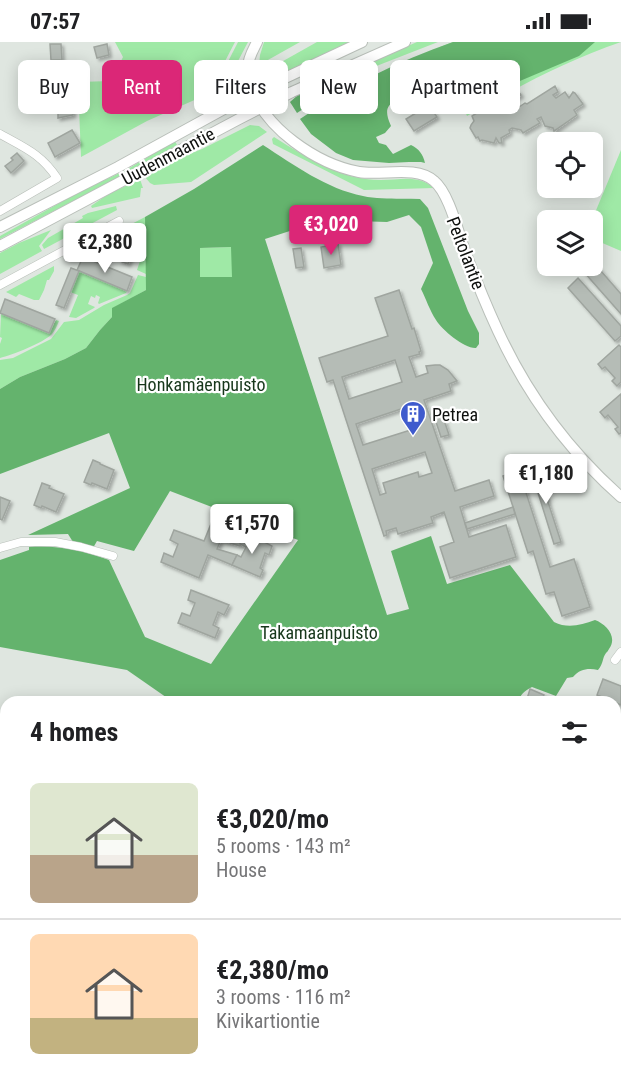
<!DOCTYPE html>
<html lang="en">
<head>
<meta charset="utf-8">
<style>
	body { margin:0; font-family:"Roboto Condensed",sans-serif; background:#f6f6f6; color:#202124; height:100vh; display:flex; flex-direction:column; font-size:22px; white-space:nowrap }
	* { box-sizing:border-box; margin:0 }
	p { font-size:20px; color:#757577 }
	.icon { flex:none; width:33px; height:33px; fill:none; stroke:currentColor; stroke-width:2; stroke-linecap:round; stroke-linejoin:round }
	.map { position:relative; flex:1; overflow:hidden }
	.details { position:absolute; left:0px; top:654px; width:621px; height:386px; display:flex; flex-direction:column; background:#fff; border-radius:18px 18px 0 0; box-shadow:0 3px 15px #0003 }
	.details>* { flex:none }
	.hud { position:absolute; left:18px; top:18px; width:585px; height:54px; display:flex; gap:12px }
	.controls { position:absolute; left:537px; top:90px; display:grid; gap:12px }
	.controls a { display:grid; place-items:center; width:66px; height:66px; border-radius:9px; background:#fff; box-shadow:0 3px 15px #0003; font-size:30px }
	.price { position:absolute; translate:-50% -51px; padding:0 14px; border-radius:6px; background:#fff; color:#222; font-size:20px; line-height:39px; filter:drop-shadow(0 2px 3px #0008) }
	.price::after { content:''; position:absolute; left:50%; top:36px; width:18px; height:14px; margin-left:-9px; background:inherit; clip-path:polygon(0 0,100% 0,50% 100%) }
	.price.current { background:#db2777; color:#fff }
	ul { padding:0; list-style:none }
	li { display:flex; align-items:center; gap:18px; height:150px; padding:0 30px }
	li+li { border-top:2px solid #e0e0e0 }
	li span { display:grid; place-items:center; flex:none; width:168px; height:120px; border-radius:9px; color:#555 }
	li>.icon { margin-inline-start:auto }
	span .icon { width:72px; height:72px; fill:#fffc; stroke-width:1 }
	li b { font-size:26px }
	h2 { display:flex; justify-content:space-between; align-items:center; height:72px; padding:0 30px; font-size:26px }
	.tag { padding:0 21px; border-radius:9px; background:#fff; box-shadow:0 3px 15px #0003; font-size:21px; line-height:54px }
	.tag.current { background:#db2777; color:#fff }
	.status { display:flex; justify-content:space-between; align-items:center; height:42px; padding:0 30px; background:#fff; direction:ltr }
	.status svg { height:16px; fill:currentColor }
	.map>svg:first-child { display:block }
	.green { fill:#9fe9a6 }
	.forest { fill:#64b36d; fill-rule:evenodd }
	.building { fill:#b5bcb6; stroke:#9fa59f; stroke-width:1.5; fill-rule:evenodd; filter:url(#shadow) }
	.lines { fill:none; stroke-linecap:round; stroke-linejoin:round }
	.street-casing { stroke:#b9bfb9; stroke-width:9 }
	.secondary-casing { stroke:#b9bfb9; stroke-width:12 }
	.street { stroke:#fff; stroke-width:8 }
	.secondary { stroke:#fff; stroke-width:10 }
	.labels { text-anchor:middle; dominant-baseline:central; stroke-width:4.5; stroke-linejoin:round; paint-order:stroke }
	.street-label { font-size:18px; fill:#0e100e; stroke:#fff }
	.park-label { font-size:18px; fill:#17371b; stroke:#fff }
	.poi-label { font-size:18px; fill:#0e100e; stroke:#fff; text-anchor:start }
</style>
</head>
<body>
<div class="status"><b>07:57</b><svg viewBox="0 0 49 12"><path d="M0 12V9h3v3zM5 12V6h3v6zM10 12V3h3v9zM15 12V0h3v12zM26 1h20v11H26zM47 4h2v5h-2z"/></svg></div>
<div class="map">
<svg width="621" height="1039" viewBox="0 0 621 1039">
	<defs>
		<filter id="shadow"><feDropShadow dx="2.5" dy="2.5" stdDeviation="1.5" flood-color="#0004"/></filter>
	</defs>
	<rect width="100%" height="100%" fill="#dfe6e0"/>
	<!-- green -->
	<g class="green">
		<path d="M 115,0 L 235,0 L 208,52 L 147,79 L 81,115 L 78,40 L 111,39 L 123,15 Z"/>
		<path d="M 238,0 L 248,0 L 226,42 L 213,49 Z"/>
		<path d="M 264,0 L 300,0 L 259,23 L 260,13 Z"/>
		<path d="M 317,0 L 350,0 L 277,34 L 274,27 L 276,23 Z"/>
		<path d="M 417,0 L 438,0 L 379,23 L 344,40 L 339,34 Z"/>
		<path d="M 453,0 L 621,0 C 566,19 517,45 467,74 L 440,5 Z"/>
		<path d="M 250,83 L 259,84 L 267,90 L 191,140 L 154,143 L 150,141 L 145,135 L 162,123 L 202,107 Z"/>
		<path d="M 274,95 C 308,116 340,138 381,138 C 400,138 418,132 434,146 L 364,148 L 273,102 L 272,97 Z"/>
		<path d="M 175,99 L 177,103 L 127,131 L 0,197 L 0,194 L 83,148 L 126,128 Z"/>
		<path d="M 621,108 L 621,209 L 593,197 L 592,178 Z"/>
		<path d="M 140,137 L 143,146 L 141,146 L 140,155 L 92,166 L 91,164 L 107,153 Z"/>
		<path d="M 116,164 L 117,168 L 44,207 L 42,203 L 48,196 L 83,176 L 82,174 L 88,171 Z"/>
		<path d="M 145,175 L 146,232 L 137,228 L 143,210 L 135,206 L 139,196 L 125,190 L 122,187 Z"/>
		<path d="M 51,188 L 39,204 L 42,209 L 0,232 L 0,211 L 19,201 Z"/>
		<path d="M 232,205 L 232,235 L 200,236 L 200,206 Z"/>
		<path d="M 54,224 L 54,229 L 49,238 L 47,238 L 44,248 L 39,258 L 34,258 L 19,252 L 16,255 L 6,250 Z"/>
		<path d="M 79,229 L 127,249 L 126,251 L 99,262 L 98,261 L 100,255 L 96,253 L 95,256 L 91,254 L 88,262 L 95,265 L 94,266 L 76,276 L 69,275 L 78,253 L 70,250 Z"/>
		<path d="M 138,233 L 146,235 L 146,248 L 113,266 L 112,275 L 100,288 L 86,306 L 65,317 L 20,335 L 0,347 L 0,318 L 13,316 L 51,297 L 64,280 L 79,278 L 104,263 L 127,253 L 130,251 Z"/>
		<path d="M 1,271 L 49,291 L 56,278 L 59,279 C 57,284 55,288 52,292 C 43,301 12,313 0,316 L 0,302 L 2,296 L 0,295 Z"/>
		<path d="M 357,1034 L 449,1034 L 448,1039 L 355,1039 Z"/>
	</g>
	<!-- forest -->
	<g class="forest">
		<path d="M 453,0 L 595,0 L 579,14 L 496,49 L 475,46 L 455,23 L 437,36 L 431,25 C 416,33 410,35 413,53 C 394,60 380,60 391,84 L 385,91 L 376,95 L 379,101 L 386,103 L 393,112 L 411,103 C 419,107 423,112 425,121 L 421,120 L 409,120 L 389,121 L 353,118 L 336,111 L 311,92 L 300,77 C 348,44 398,19 453,0 Z"/>
		<path d="M 339,34 L 344,40 L 297,71 L 290,60 L 298,53 Z"/>
		<path d="M 263,103 C 294,123 327,147 363,154 C 381,158 402,156 420,157 L 428,166 L 468,269 L 479,291 L 479,302 L 476,306 C 465,307 442,288 436,278 C 430,269 426,257 421,247 L 433,221 L 421,185 L 409,173 L 387,180 L 324,178 L 265,197 L 387,573 L 409,567 L 391,509 L 431,494 L 447,542 L 510,523 L 554,580 C 568,587 581,583 595,578 C 606,582 618,595 609,607 C 608,609 607,610 606,611 C 602,616 604,621 598,628 C 588,626 580,627 573,635 L 567,636 L 556,654 L 532,645 C 524,649 521,652 518,660 L 173,660 L 127,628 L 0,605 L 0,518 L 29,508 L 29,505 C 57,503 82,508 109,518 L 145,595 L 211,622 L 298,498 L 170,449 L 134,509 L 97,499 L 93,506 L 73,500 L 68,492 L 28,493 L 130,446 L 109,391 L 0,432 L 0,347 L 20,335 L 65,317 L 86,306 L 100,288 L 112,275 L 112,266 L 146,248 L 145,175 L 194,147 ZM 231,205 L 232,235 L 200,235 L 200,206 Z"/>
		<path d="M 0,725 L 3,728 L 6,725 L 6,896 L 0,890 Z"/>
		<path d="M 621,811 L 621,1039 L 474,1039 L 475,1034 L 615,1034 L 615,813 Z"/>
	</g>
	<!-- building -->
	<g class="building">
		<path d="M 50,2 L 61,2 L 62,18 L 51,18 Z"/>
		<path d="M 107,2 L 109,13 L 97,16 L 94,5 Z"/>
		<path d="M 555,44 L 558,50 L 553,53 L 556,56 L 565,50 L 569,56 L 573,50 L 575,51 L 583,62 L 574,68 L 577,73 L 554,89 L 553,86 L 545,84 L 541,75 L 537,77 L 540,81 L 523,91 L 521,88 L 512,86 L 509,88 L 510,91 L 501,96 L 502,101 L 499,101 L 496,96 L 494,101 L 482,98 L 480,99 L 478,95 L 476,96 L 470,86 L 471,83 L 474,79 L 472,74 L 483,67 L 483,66 L 512,48 L 514,52 L 518,49 L 521,53 L 514,57 L 519,65 L 525,61 L 527,62 Z"/>
		<path d="M 60,58 L 67,59 L 68,67 L 73,67 L 73,73 L 58,76 L 58,60 Z"/>
		<path d="M 429,63 L 437,75 L 414,89 L 406,77 Z"/>
		<path d="M 72,88 L 80,101 L 55,115 L 48,101 Z"/>
		<path d="M 17,111 L 24,119 L 11,131 L 5,124 L 13,118 L 11,116 Z"/>
		<path d="M 131,193 L 139,196 L 128,222 L 120,219 Z"/>
		<path d="M 338,202 L 341,223 L 324,226 L 321,205 Z"/>
		<path d="M 301,206 L 304,225 L 296,226 L 293,207 Z"/>
		<path d="M 83,215 L 132,235 L 127,249 L 77,228 Z"/>
		<path d="M 594,221 L 621,252 L 621,272 L 584,230 Z"/>
		<path d="M 71,226 L 79,229 L 64,266 L 56,263 Z"/>
		<path d="M 578,236 L 621,284 L 621,294 L 615,299 L 568,246 Z"/>
		<path d="M 399,248 L 412,287 L 414,286 L 421,309 L 419,310 L 420,312 L 409,315 L 416,335 L 428,331 L 426,324 L 435,323 L 440,323 L 448,328 L 457,339 L 449,342 L 451,349 L 424,358 L 455,449 L 489,438 L 494,454 L 460,465 L 469,495 L 506,483 L 516,515 L 450,536 L 440,505 L 454,500 L 444,470 L 431,475 L 433,481 L 398,492 L 396,486 L 386,489 L 387,493 L 384,494 L 333,338 L 327,340 L 319,316 L 388,294 L 375,256 ZM 395,318 L 402,340 L 349,357 L 342,335 ZM 410,364 L 417,386 L 363,403 L 356,382 ZM 425,410 L 432,431 L 419,435 L 418,430 L 383,441 L 386,451 L 380,453 L 372,427 Z"/>
		<path d="M 5,257 L 55,277 L 49,291 L 0,271 Z"/>
		<path d="M 619,303 L 621,305 L 621,340 L 617,344 L 612,339 L 615,336 L 605,325 L 602,327 L 598,322 Z"/>
		<path d="M 621,352 L 621,391 L 619,392 L 615,387 L 618,385 L 608,373 L 605,376 L 600,370 Z"/>
		<path d="M 441,369 L 449,393 L 441,395 L 433,371 Z"/>
		<path d="M 93,418 L 100,421 L 100,422 L 114,428 L 107,447 L 92,441 L 91,443 L 84,440 Z"/>
		<path d="M 536,423 L 561,500 L 554,502 L 530,425 Z"/>
		<path d="M 519,429 L 550,525 L 574,517 L 590,565 L 562,574 L 554,550 L 546,552 L 533,509 L 528,511 L 503,434 Z"/>
		<path d="M 42,441 L 50,444 L 49,446 L 64,452 L 56,470 L 42,464 L 41,466 L 34,463 Z"/>
		<path d="M 0,455 L 10,459 L 2,478 L 0,477 Z"/>
		<path d="M 513,465 L 515,472 L 467,487 L 465,481 Z"/>
		<path d="M 213,477 L 247,488 L 240,504 L 221,498 L 217,507 L 237,513 L 232,523 L 208,513 L 199,536 L 161,520 L 164,511 L 173,515 L 178,502 L 170,498 L 174,488 L 204,499 Z"/>
		<path d="M 245,490 L 272,504 L 269,513 L 265,511 L 260,526 L 263,528 L 260,535 L 232,523 L 237,513 L 241,515 L 246,505 L 240,502 Z"/>
		<path d="M 191,548 L 229,563 L 224,573 L 218,570 L 213,583 L 219,586 L 215,596 L 178,581 L 182,571 L 190,574 L 195,561 L 188,558 Z"/>
		<path d="M 603,637 L 621,644 L 621,663 L 597,653 Z"/>
		<path d="M 530,647 L 544,653 L 541,660 L 523,660 L 525,656 L 527,657 Z"/>
		<path d="M 6,1023 L 6,1034 L 20,1034 L 15,1039 L 8,1039 L 0,1030 L 0,1028 Z"/>
	</g>
	<g class="lines">
		<defs>
			<g id="street">
				<path d="M 0,92 C 25,106 41,112 57,136 L 0,169"/>
				<path d="M 0,243 L 119,179"/>
				<path d="M 0,506 L 21,500 L 55,500 L 81,505 L 113,514"/>
				<path d="M 615,618 L 621,610"/>
				<path d="M 0,999 L 6,1003"/>
				<path d="M 37,1034 L 42,1039"/>
			</g>
			<g id="secondary">
				<path d="M 257,0 C 253,8 248,16 248,25 C 247,32 249,37 251,43 C 263,86 317,122 359,130 C 382,134 416,123 434,139 C 449,151 458,190 465,209 C 475,236 486,263 498,289 C 527,352 569,409 621,455"/>
				<path d="M 0,185 L 118,125 L 253,51 L 362,0"/>
				<path d="M 0,204 L 239,77 L 292,50 L 405,0"/>
				<path d="M 615,807 L 621,804"/>
				<path d="M 465,1039 L 466,1034"/>
			</g>
		</defs>
		<!-- street casing -->
		<use href="#street" class="street-casing"/>
		<!-- secondary casing -->
		<use href="#secondary" class="secondary-casing"/>
		<!-- street -->
		<use href="#street" class="street"/>
		<!-- secondary -->
		<use href="#secondary" class="secondary"/>
	</g>
	<!-- icons -->
	<defs>
		<symbol id="building-pin" viewBox="-11 -11 22 30"><path d="M0 17L-7.5 6A9.5 9.5 0 1 1 7.5 6Z" fill="#3f5bcd" stroke="#fff"/><path d="M-4-6H4V6H1V3H-1V6H-4ZM-2.5-4.3h1.7v1.8h-1.7ZM.8-4.3h1.7v1.8H.8ZM-2.5-1h1.7V.8h-1.7ZM.8-1h1.7V.8H.8Z" fill="#fff"/></symbol>
	</defs>
	<g fill-rule="evenodd">
		<use href="#building-pin" x="398" y="357" width="30" height="40"/>
	</g>
	<g class="labels">
		<!-- street labels -->
		<g class="street-label">
			<text transform="translate(168 114) rotate(-28)">Uudenmaantie</text>
			<text transform="translate(466 211) rotate(69)">Peltolantie</text>
		</g>
		<!-- park labels -->
		<g class="park-label">
			<text x="201" y="342">Honkamäenpuisto</text>
			<text x="319" y="590">Takamaanpuisto</text>
		</g>
		<!-- poi labels -->
		<g class="poi-label">
			<text x="432" y="372">Petrea</text>
		</g>
	</g>
</svg>
<div class="controls">
<a><svg class="icon" aria-label="locate" viewBox="0 0 24 24"><circle cx="12" cy="12" r="6"/><path d="M12 2v4M12 18v4M2 12h4M18 12h4"/></svg></a>
<a><svg class="icon" aria-label="layers" viewBox="0 0 24 24"><path d="M12 4l9 5-9 5-9-5zM3 14l9 5 9-5"/></svg></a>
</div>
<b class="price current" style="left:331px;top:214px">€3,020</b>
<b class="price" style="left:105px;top:232px">€2,380</b>
<b class="price" style="left:546px;top:463px">€1,180</b>
<b class="price" style="left:252px;top:513px">€1,570</b>
<div class="hud">
<a class="tag">Buy</a>
<a class="tag current">Rent</a>
<a class="tag">Filters</a>
<a class="tag">New</a>
<a class="tag">Apartment</a>
</div>
<section class="details">
<h2>4 homes<svg class="icon" aria-label="filters" viewBox="0 0 24 24"><path d="M4 7h16M4 17h16"/><circle cx="9" cy="7" r="2"/><circle cx="15" cy="17" r="2"/></svg></h2>
<ul>
<li><span style="background:linear-gradient(#dfe7d0 60%,#b9a48a 0)"><svg class="icon" aria-label="home" viewBox="0 0 24 24"><path d="M3 11l9-7 9 7M6 9v11h12V9"/></svg></span><div><b>€3,020/mo</b><p>5 rooms · 143 m²</p><p>House</p></div></li>
<li><span style="background:linear-gradient(#ffd9b3 70%,#c2b280 0)"><svg class="icon" aria-label="home" viewBox="0 0 24 24"><path d="M3 11l9-7 9 7M6 9v11h12V9"/></svg></span><div><b>€2,380/mo</b><p>3 rooms · 116 m²</p><p>Kivikartiontie</p></div></li>
</ul>
</section>
</div>
</body>
</html>
